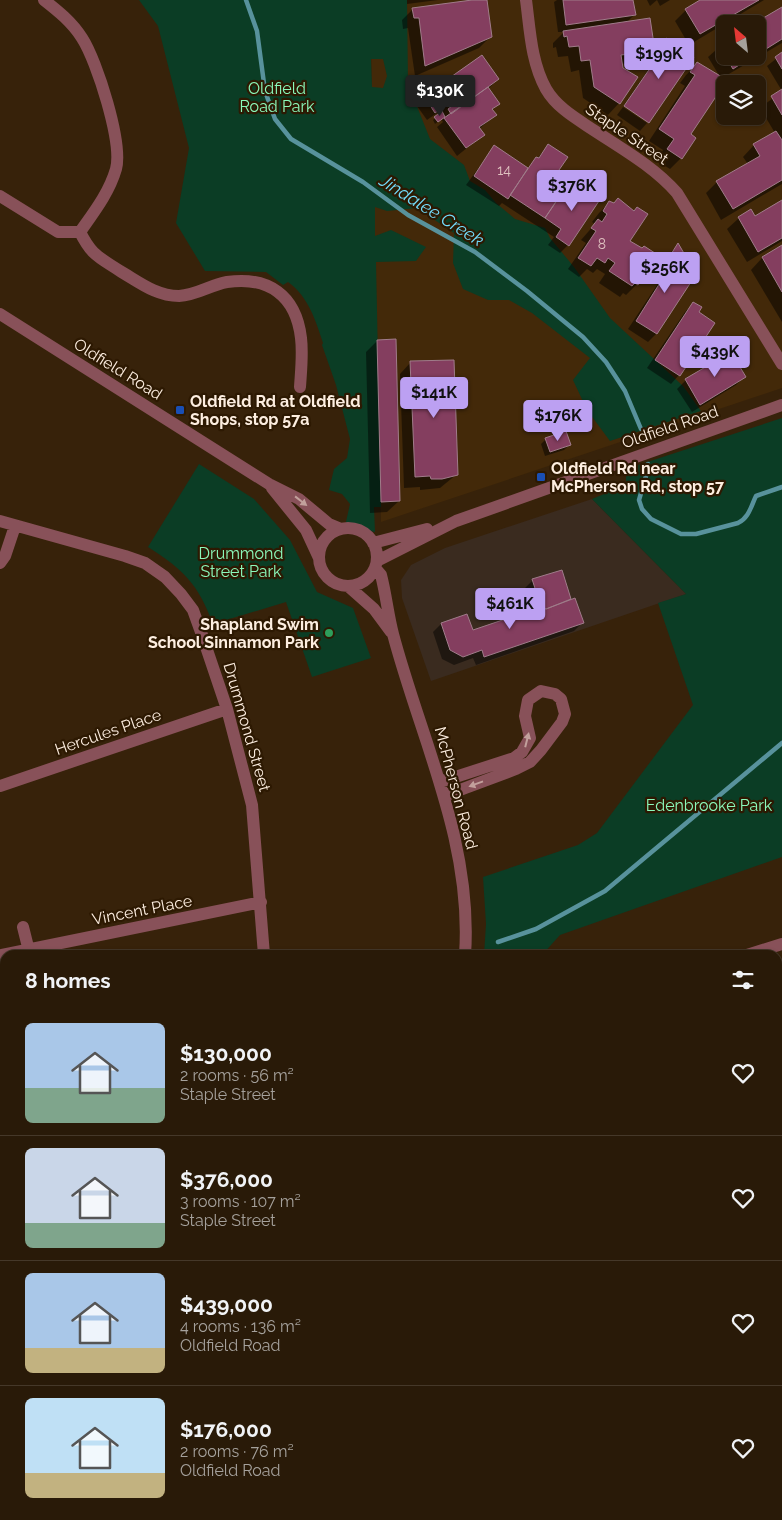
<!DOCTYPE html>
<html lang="en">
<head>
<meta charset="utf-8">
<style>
	body { margin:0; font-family:Raleway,sans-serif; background:#312312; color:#f1f3f6; height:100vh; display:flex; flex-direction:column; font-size:19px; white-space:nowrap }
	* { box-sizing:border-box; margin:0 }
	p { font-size:16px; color:#a5a19c }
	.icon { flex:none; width:28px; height:28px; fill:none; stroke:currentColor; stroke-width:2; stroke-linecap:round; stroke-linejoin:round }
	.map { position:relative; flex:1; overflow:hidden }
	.side { position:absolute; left:0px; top:950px; width:782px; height:570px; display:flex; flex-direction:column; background:#291a08; border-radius:15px 15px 0 0; box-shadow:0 1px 4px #0004,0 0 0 1px #453829 }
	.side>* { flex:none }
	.needle { width:32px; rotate:332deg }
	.tools { position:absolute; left:716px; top:15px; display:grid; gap:10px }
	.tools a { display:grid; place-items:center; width:50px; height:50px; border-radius:8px; background:#291a08; box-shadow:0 1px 4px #0004,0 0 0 1px #453829; font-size:25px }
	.price { position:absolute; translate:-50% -42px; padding:0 11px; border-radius:5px; background:#bca0f2; color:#111; font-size:16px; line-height:32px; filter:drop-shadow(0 1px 2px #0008) }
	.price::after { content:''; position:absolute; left:50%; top:30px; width:15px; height:11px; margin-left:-8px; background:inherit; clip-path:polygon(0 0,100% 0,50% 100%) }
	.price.current { background:#222; color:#fff }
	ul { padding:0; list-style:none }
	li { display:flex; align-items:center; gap:15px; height:125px; padding:0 25px }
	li+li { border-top:1px solid #453829 }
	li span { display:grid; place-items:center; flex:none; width:140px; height:100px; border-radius:8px; color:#555 }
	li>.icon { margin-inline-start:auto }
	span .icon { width:60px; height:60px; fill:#fffc; stroke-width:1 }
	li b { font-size:21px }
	h2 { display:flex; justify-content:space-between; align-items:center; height:60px; padding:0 25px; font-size:21px }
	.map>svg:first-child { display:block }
</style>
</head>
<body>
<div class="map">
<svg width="782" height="1520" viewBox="0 0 782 1520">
	<rect width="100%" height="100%" fill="#37220a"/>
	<path fill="#3a2b1f" d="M592 499 686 594 431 681 402 598 401 580 411 565 445 548Z"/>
	<path fill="#432909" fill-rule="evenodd" d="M370 0H782V388L381 522ZM725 24H758V56H725ZM725 84H758V116H725Z"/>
	<path fill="#0b3d25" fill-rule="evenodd" d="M139 0H407L408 84 430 139 464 165 470 181 485 190 496 203 515 219 545 228 550 238 574 267 610 318 683 386 701 411 610 441 587 410 573 380 590 358 532 313 509 300H488L463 289 453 263 454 233 417 208 387 211 375 207V236L391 230 426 247 416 261 376 262 381 507H374L375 532 345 526 350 504 342 494 329 490 334 469 347 458 350 439 336 385 322 345 323 343C316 321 308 296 288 282L283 285 266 272 205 271 176 223 189 148 158 26ZM371 59H383L387 76 383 88 372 87Z
		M782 418V857L560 935 542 955H484L486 924 483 877 578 845 597 833 693 705 658 603 686 594 592 499 626 485V474L635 466Z
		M199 464 254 499 290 540 317 592 353 608 371 658 312 677 286 602 213 624C198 584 184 570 148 547Z
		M153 1515H301V1520H153Z"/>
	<path fill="#0007" d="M407 0H438L407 4Z
		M486 0 491 36 479 48 415 76 408 28 403 29 402 20 413 9Z
		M557 0H632L634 15 626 23 653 50 642 61 621 64 620 102 608 115 583 98 579 70 571 72 568 56 558 57 556 47 553 48V43L564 32H558L554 2Z
		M647 0H657L650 6Z
		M657 0H670L660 6Z
		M702 0H764L689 45 675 21 686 10Z
		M782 8V43L722 78 689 135 681 158 670 169 657 161 663 150 649 141 685 86 680 83 686 75 697 64 720 77 708 57 725 42V56H758V24Z
		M666 40 649 121 624 105 648 70 644 68Z
		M782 54V184L721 220 706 193 717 182 748 164 743 157 754 145 775 133 760 108 782 91 767 66Z
		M482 57 498 79 488 89 498 104 492 110 495 115 479 129 483 135 457 156 437 127 443 122 441 119 435 124 433 120 442 113 441 110 427 120 417 106Z
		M623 107 647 123 640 131 617 115Z
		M548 146 557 170 598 201 568 245 560 253 548 245 554 237 502 203 499 206 466 185 494 147 528 169Z
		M610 202 628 241 656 255 637 284 626 295 623 293 620 297 599 283 605 274 597 269 593 273 587 269 579 277 568 269 586 243 581 240 595 224 592 222 599 213Z
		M782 202V241L747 262 727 229 739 218 751 211 755 218Z
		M678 245 677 267 656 334 648 342 628 329 661 279 655 276 670 253Z
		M782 247V322L751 270 762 258Z
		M693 303 697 312 714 323 679 375 671 384 647 368 685 312Z
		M377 341 399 501 387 512 370 513 366 352Z
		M730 354 744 377 736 385 692 412 677 389 686 380Z
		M411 362 457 474 440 488 420 490V487L404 488 400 374Z
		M546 439 570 444 564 450 545 456 541 444Z
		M561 571 570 601 582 623 574 631 476 665 473 658 454 665 442 659 433 632 441 624 472 632 532 611 524 589 533 580Z"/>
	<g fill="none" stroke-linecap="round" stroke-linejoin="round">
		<path stroke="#58929c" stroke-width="4.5" d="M246 0 257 31 265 91 275 119 291 139 363 182 408 215 475 252 527 291 583 337 606 362 625 391 641 429
			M648 464V469L639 500 642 509 651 519 681 534H696L738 523C749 518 751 506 756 496L782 487
			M498 942 536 929 605 891 782 743"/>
	</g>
	<path fill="#843e5f" stroke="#a07c8a" d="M472 0H487L492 37 425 66 419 18H414L412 8Z
		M563 0H633L636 15 566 25Z
		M700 0H759L700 34 685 9Z
		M782 7V39L758 54V24H753Z
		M650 18 655 51 621 55 623 68 638 77 620 104 594 87 590 60 581 61 579 46 569 47 567 36 564 37 563 31Z
		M666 38 694 57 649 123 624 106 655 61 652 59Z
		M725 41V56L718 45Z
		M782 52V69L775 57Z
		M482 55 499 79 451 114 448 109 452 106 449 103 435 113 424 96Z
		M725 56H753L733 69Z
		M697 62 727 80 691 134 696 138 682 159 667 149 674 139 659 129 695 75 690 72Z
		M488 87 500 104 492 109 497 115 479 127 485 135 466 148 444 118Z
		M782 89V115L771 96Z
		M442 111 445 117 438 122 434 117Z
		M776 131 782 140V180L733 209 716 181 760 156 753 144Z
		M548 144 568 157 559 170 571 179 545 218 510 195 536 157 539 158Z
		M494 145 528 168 508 199 474 176Z
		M571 180 599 201 569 246 556 237 561 229 545 218Z
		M618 198 634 211 637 207 648 214 630 241 642 248 644 246 658 255 638 285 635 283 632 286 609 271 615 263 608 258 605 263 597 258 591 266 578 258 596 231 591 228 598 219 602 222 607 214 603 211 609 201 614 203Z
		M782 200V238L758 252 738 217 751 209 755 216Z
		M678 243 685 255 678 267 680 275 691 282 657 334 636 321 668 270 663 267Z
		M782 245V292L762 257Z
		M693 302 702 307 699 312 715 323 680 376 655 360Z
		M396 339 400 501 381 502 377 340Z
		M731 352 746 377 700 405 685 379Z
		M454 360 458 475 442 479H431L430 476 415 477 410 361Z
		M566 431 571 445 550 452 545 438Z
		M562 570 571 599 546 609 541 607 532 579Z
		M575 598 584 623 484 657 482 650 463 657 450 650 441 623 467 614 473 630 541 607 546 609Z"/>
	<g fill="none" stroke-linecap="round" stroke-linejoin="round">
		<path stroke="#885159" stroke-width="12" d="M44 0C58 11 72 22 82 38 97 61 123 143 116 169 109 193 94 212 80 232
			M526 0C530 30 531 62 546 89 557 108 577 119 595 131 624 150 654 167 677 193L782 364
			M0 196 58 232H80C92 256 99 257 120 271 139 282 156 296 179 296 197 295 210 285 227 282 268 276 296 295 301 338 303 354 301 371 300 387
			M0 314 269 484 299 499 329 524 341 529
			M272 488 306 530 319 558
			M0 521 125 556 145 563 165 577 181 594 193 610 202 635 227 709 252 805 264 955
			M319 557a29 29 0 1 1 58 0a29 29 0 1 1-58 0Z
			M373 543 427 529
			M377 561 456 521 782 405
			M0 563 5 556 15 526
			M375 568 381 575C386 594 388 615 393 634 421 740 473 842 465 955
			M348 586 374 609 391 632
			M440 782 514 758 522 752 530 738 525 716 528 700 541 691 555 694 561 699 565 714 562 722 541 750 530 762 516 769 444 796
			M0 786 227 709
			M23 927 30 955
			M2 955 261 902
			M747 955 782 944
			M778 1194 782 1195
			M0 1262 5 1263
			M778 1437 782 1449
			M632 1515 634 1520
			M388 1520V1515
			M547 1520H552
			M576 1520 595 1515"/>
	</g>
	<defs><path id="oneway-solid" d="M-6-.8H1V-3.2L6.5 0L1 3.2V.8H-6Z" transform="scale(1.25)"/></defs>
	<g fill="#c2a09c">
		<use href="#oneway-solid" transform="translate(301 501) rotate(38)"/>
		<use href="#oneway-solid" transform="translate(527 740) rotate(-76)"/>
		<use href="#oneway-solid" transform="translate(476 784) rotate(160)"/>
	</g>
	<g fill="#1a4fb4" stroke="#2d1902" stroke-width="2">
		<rect x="175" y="405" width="10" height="10" rx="2.5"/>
		<rect x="536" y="472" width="10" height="10" rx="2.5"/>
	</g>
	<circle fill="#2e9e5b" stroke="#2d1902" stroke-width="2" cx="329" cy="633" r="5"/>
	<g text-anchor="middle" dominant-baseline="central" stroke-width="4.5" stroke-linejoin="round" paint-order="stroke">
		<g font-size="14" fill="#dfc2c0">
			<text x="504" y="170">14</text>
			<text x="602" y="244">8</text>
		</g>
		<g font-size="16" fill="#8bf9bb" stroke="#2d1902">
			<text x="277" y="88">Oldfield<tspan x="277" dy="18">Road Park</tspan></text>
			<text x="241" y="553">Drummond<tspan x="241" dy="18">Street Park</tspan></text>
			<text x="709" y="805">Edenbrooke Park</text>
		</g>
		<g font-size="16" fill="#fdeee0" stroke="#2d1902">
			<text transform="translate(627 134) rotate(34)">Staple Street</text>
			<text transform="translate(118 369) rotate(32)">Oldfield Road</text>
			<text transform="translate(670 427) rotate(-19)">Oldfield Road</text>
			<text transform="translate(247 727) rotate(74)">Drummond Street</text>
			<text transform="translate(108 732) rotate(-19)">Hercules Place</text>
			<text transform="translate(456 788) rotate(75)">McPherson Road</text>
			<text transform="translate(142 910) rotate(-11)">Vincent Place</text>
		</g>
		<g font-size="16" font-weight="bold" fill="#fdeee0" stroke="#2d1902" text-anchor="start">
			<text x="190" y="401">Oldfield Rd at Oldfield<tspan x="190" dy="18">Shops, stop 57a</tspan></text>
			<text x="551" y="468">Oldfield Rd near<tspan x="551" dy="18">McPherson Rd, stop 57</tspan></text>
			<text x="319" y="624" text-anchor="end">Shapland Swim<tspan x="319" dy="18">School Sinnamon Park</tspan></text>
		</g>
		<g font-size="18" font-style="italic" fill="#72ddfc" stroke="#2d1902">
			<text transform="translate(432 210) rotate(32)">Jindalee Creek</text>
		</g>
	</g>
</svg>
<div class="tools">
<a><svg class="needle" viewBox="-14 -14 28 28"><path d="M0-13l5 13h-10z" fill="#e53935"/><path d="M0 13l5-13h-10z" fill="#a5a19c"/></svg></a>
<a><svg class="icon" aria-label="layers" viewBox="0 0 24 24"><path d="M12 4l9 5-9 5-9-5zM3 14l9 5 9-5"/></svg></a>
</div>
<b class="price" style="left:659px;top:80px">$199K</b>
<b class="price current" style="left:440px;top:117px">$130K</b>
<b class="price" style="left:572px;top:212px">$376K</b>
<b class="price" style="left:665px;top:294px">$256K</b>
<b class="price" style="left:715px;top:378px">$439K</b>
<b class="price" style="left:434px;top:419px">$141K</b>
<b class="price" style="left:558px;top:442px">$176K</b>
<b class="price" style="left:510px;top:630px">$461K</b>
<section class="side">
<h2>8 homes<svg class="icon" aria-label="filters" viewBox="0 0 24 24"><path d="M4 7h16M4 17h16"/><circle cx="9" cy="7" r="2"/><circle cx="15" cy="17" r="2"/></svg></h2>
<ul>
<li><span style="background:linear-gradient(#a9c7e8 65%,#7fa58c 0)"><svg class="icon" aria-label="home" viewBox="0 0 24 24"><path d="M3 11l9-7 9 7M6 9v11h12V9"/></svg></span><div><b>$130,000</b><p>2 rooms · 56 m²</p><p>Staple Street</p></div><svg class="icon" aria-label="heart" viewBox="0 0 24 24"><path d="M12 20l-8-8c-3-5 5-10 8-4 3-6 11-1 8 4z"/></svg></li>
<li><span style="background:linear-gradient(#c9d6e8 75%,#7fa58c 0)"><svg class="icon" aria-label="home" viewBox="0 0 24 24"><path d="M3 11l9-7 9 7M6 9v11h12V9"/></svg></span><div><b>$376,000</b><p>3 rooms · 107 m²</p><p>Staple Street</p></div><svg class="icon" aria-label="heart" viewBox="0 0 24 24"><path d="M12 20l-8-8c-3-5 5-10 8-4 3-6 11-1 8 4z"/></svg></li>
<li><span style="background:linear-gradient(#a9c7e8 75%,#c2b280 0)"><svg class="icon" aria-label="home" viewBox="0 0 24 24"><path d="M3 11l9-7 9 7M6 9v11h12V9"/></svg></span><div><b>$439,000</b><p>4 rooms · 136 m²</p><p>Oldfield Road</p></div><svg class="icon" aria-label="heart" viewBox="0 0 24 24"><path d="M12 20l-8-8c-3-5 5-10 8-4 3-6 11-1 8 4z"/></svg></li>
<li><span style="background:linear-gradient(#bfe0f5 75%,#c2b280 0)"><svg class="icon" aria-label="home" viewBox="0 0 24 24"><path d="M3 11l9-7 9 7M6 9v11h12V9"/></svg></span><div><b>$176,000</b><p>2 rooms · 76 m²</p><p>Oldfield Road</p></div><svg class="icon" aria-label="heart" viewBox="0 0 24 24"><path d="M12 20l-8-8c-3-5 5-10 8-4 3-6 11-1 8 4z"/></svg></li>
</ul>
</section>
</div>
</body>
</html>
